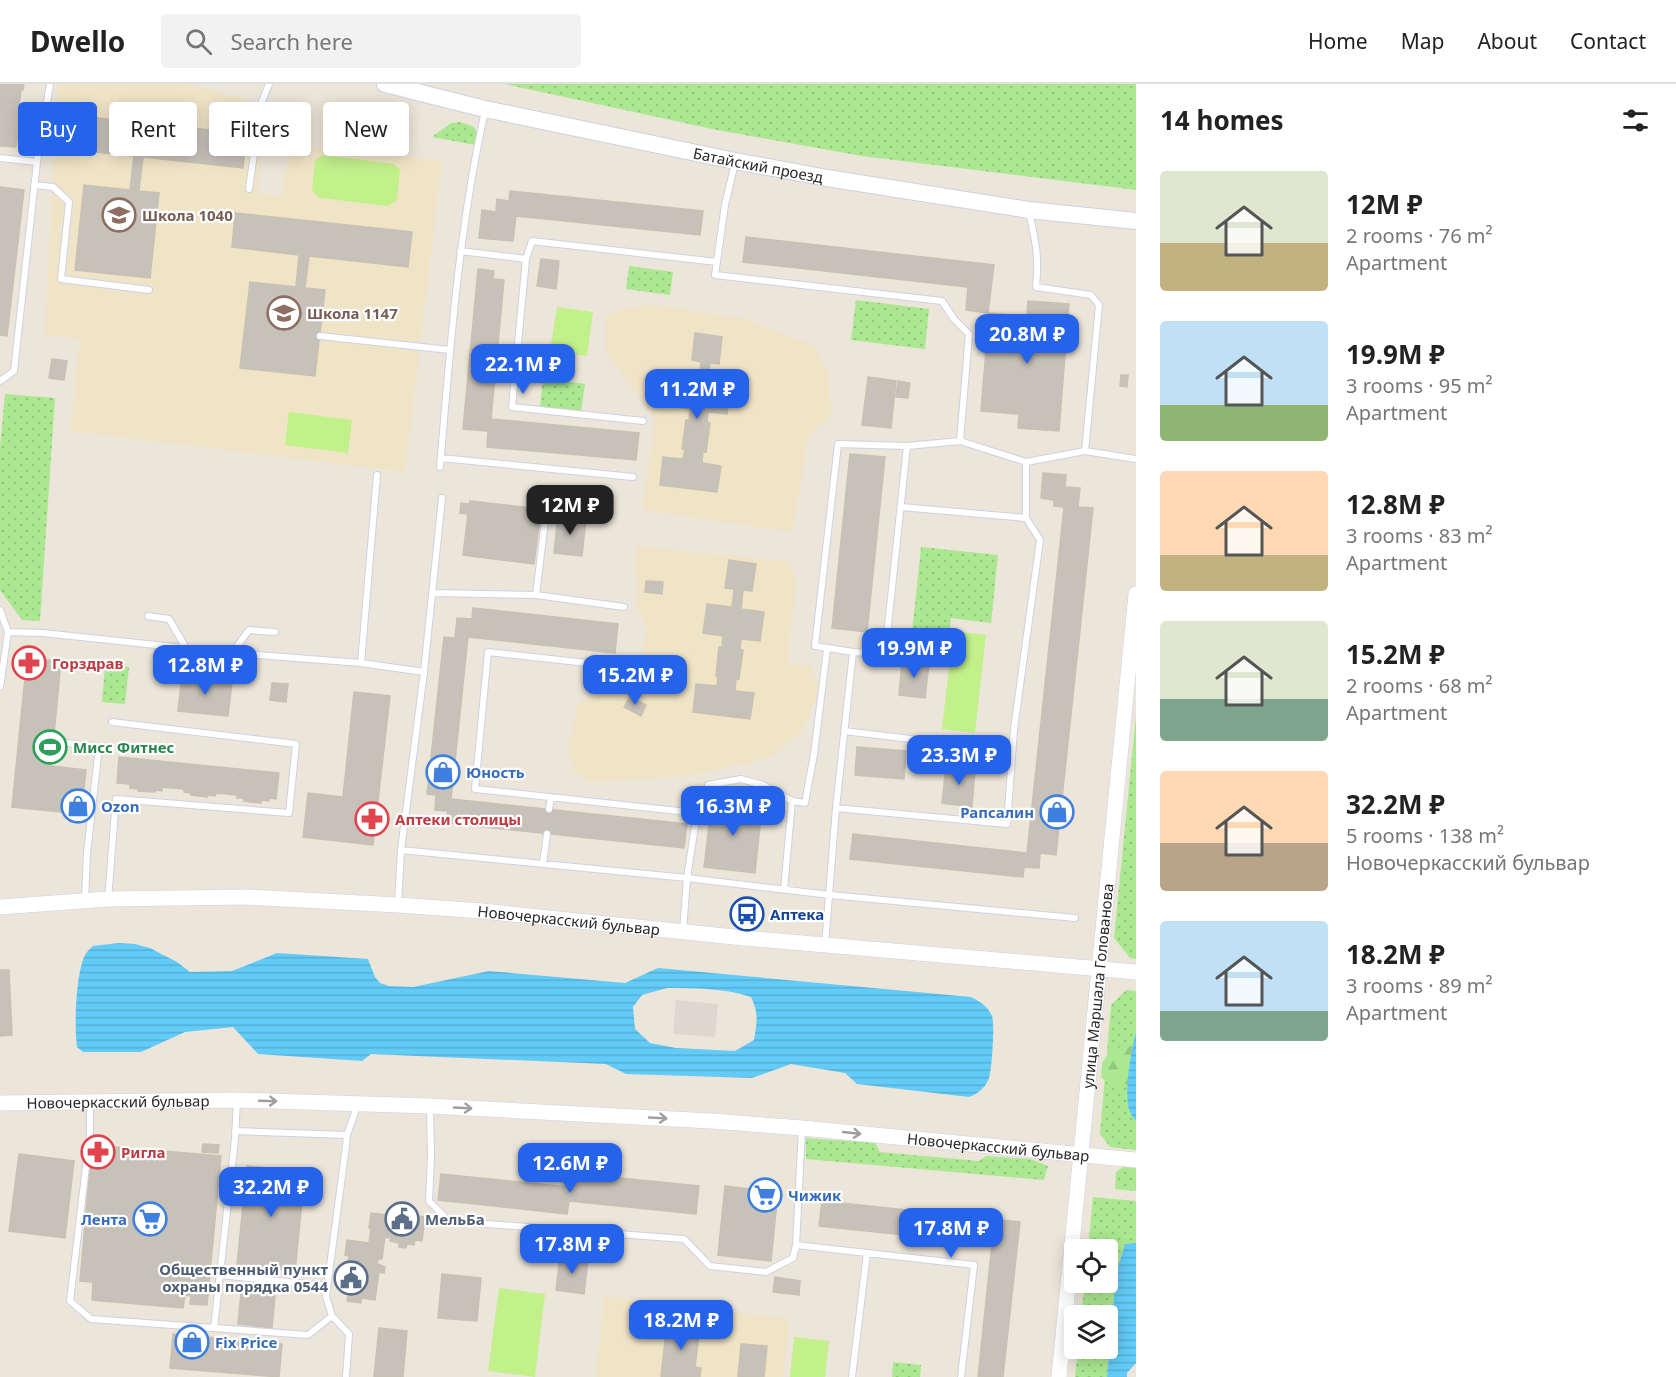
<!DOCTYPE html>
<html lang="en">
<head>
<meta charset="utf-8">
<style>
	body { margin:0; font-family:"Noto Sans",sans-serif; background:#f2f2f2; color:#222; height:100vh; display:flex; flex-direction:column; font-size:22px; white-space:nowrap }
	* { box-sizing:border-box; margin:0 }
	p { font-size:20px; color:#767676 }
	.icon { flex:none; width:33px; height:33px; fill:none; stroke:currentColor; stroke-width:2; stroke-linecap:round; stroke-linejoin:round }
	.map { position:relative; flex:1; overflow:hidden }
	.sheet { display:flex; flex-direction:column; background:#fff; width:540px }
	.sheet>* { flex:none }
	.banner { position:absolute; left:18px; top:18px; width:570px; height:54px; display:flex; gap:12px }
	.buttons { position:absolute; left:1064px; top:1155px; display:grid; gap:12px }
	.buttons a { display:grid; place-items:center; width:54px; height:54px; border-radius:6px; background:#fff; box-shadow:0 3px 15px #0003; font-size:30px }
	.price { position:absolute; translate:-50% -51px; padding:0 14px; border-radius:12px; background:#2563eb; color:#fff; font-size:20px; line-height:39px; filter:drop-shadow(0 2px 3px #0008) }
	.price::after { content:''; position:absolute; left:50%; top:36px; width:18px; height:14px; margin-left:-9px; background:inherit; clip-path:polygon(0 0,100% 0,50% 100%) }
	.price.current { background:#222; color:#fff }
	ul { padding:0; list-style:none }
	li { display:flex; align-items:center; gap:18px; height:150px; padding:0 24px }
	li span { display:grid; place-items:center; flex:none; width:168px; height:120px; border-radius:6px; color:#555 }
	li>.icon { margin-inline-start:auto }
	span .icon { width:72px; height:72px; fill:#fffc; stroke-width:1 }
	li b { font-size:26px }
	h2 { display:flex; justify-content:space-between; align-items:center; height:72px; padding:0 24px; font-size:26px }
	.tag { padding:0 21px; border-radius:6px; background:#fff; box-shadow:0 3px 15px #0003; font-size:21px; line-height:54px }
	.tag.current { background:#2563eb; color:#fff }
	header { display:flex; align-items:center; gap:36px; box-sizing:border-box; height:84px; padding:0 30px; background:#fff; border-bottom:2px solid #e0e0e0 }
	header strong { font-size:28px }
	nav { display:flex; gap:33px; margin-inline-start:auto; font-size:21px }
	.search { width:420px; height:54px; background:#f2f2f2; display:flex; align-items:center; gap:15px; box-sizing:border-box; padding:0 21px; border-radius:6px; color:#767676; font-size:22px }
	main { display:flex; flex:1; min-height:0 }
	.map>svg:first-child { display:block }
</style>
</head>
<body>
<header>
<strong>Dwello</strong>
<div class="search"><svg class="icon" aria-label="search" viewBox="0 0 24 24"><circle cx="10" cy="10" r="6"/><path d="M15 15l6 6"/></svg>Search here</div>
<nav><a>Home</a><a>Map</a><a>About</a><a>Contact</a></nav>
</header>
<main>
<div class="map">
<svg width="1136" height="1293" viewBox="0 0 1136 1293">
	<defs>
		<pattern id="green-dots" width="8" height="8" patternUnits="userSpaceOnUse" patternTransform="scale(1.5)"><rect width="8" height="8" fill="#abe891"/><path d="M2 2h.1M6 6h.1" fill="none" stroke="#93c77d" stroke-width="1.8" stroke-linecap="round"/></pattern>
		<pattern id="forest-firs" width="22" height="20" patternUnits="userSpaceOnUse" patternTransform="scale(1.5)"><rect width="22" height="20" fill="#abe891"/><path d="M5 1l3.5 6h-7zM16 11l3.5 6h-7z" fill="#93c77d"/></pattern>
		<pattern id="water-rules" width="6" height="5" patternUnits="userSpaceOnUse" patternTransform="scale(1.5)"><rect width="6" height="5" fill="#63cbf7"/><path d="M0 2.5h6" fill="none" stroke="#56aed4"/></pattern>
	</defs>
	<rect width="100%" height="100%" fill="#ece5d9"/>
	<path fill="#f0e4c7" d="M57 0H189L269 22 257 109 281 112 289 72 317 62 442 77 405 388 70 347 80 255 45 251Z
		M648 220 741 234 813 261 828 291 832 331 809 351 792 448 642 426 655 335 606 269V231Z
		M635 462 790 478 796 501 787 578 810 582 819 603 804 645 772 673 689 692 590 698 574 688 567 667 578 621 641 574 647 543 638 528Z
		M604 1212 790 1235 783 1293H596Z"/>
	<path fill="url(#green-dots)" d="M505 0H1136V106L862 72 717 46Z
		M460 38 474 43 477 49 475 61 432 53 451 39Z
		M629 182 673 188 670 211 626 205Z
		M856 216 929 225 925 265 851 256Z
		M543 294 585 300 581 328 540 323Z
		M5 310 55 314 40 537 22 536 0 506V364Z
		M921 463 998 471 991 539 951 534 948 562 911 558Z
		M105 581 129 583 125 620 102 618Z
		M1136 631V875L1130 874 1114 854Z
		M1126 906 1136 907V949L1129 984 1136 1037V1066L1110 1063 1100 1050 1111 921Z
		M806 1054 875 1059 880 1068 979 1077 986 1072 1030 1075 1048 1082 1044 1096 806 1075Z
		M1123 1083 1136 1084V1107L1115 1105 1116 1088Z
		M1093 1113 1136 1117V1159L1125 1160 1116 1190 1107 1293H1075L1078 1265 1107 1264V1232L1081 1231 1085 1199 1107 1198V1166L1088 1165Z
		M893 1278 921 1281 920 1293H892Z"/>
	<path fill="url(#forest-firs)" d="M1127 962 1136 966 1134 999 1111 1002 1101 993 1102 979 1112 965Z"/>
	<path fill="#c2f08b" d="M322 71 394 80 400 86 397 116 388 122 320 114 312 107 315 77Z
		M557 223 593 228 587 272 550 267Z
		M289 328 352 336 348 369 285 361Z
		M953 547 986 551 975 649 942 645Z
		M499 1204 545 1210 535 1293 488 1287Z
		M794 1253 829 1257 825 1293H790Z"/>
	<path fill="#dcd8d0" d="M676 916 718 920 715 953 673 950Z"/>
	<path fill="url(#water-rules)" fill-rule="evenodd" d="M119 859 135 860 150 864 177 878 190 888 232 887 277 869 368 875 375 893 380 899 389 902 413 903 489 887 625 899 658 884 971 913C979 917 988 922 992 932 995 939 992 985 989 994 986 1003 978 1010 969 1013L857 1000 845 989 791 980 752 994 626 990 606 980 371 970 362 977 258 970 233 943 185 948 141 968H83L77 963C74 941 76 893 84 873 86 868 90 865 93 862ZM667 904C695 904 724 904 751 913 759 930 757 938 754 956L735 967 676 964 650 959 635 945 633 923 642 911Z
		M1136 949V1037C1133 1034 1130 1029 1129 1025 1124 1008 1131 966 1136 949Z
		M1136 1159V1279L1127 1289V1293H1107L1116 1190 1125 1160Z"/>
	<path fill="#c7c2b9" stroke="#c8c1b3" stroke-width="1.5" d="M0 0H24L23 6H21L19 21H22L19 57H17L16 63 0 62Z
		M70 31 247 50 243 84 143 73 139 107 159 109 150 194 75 186 84 101 130 106 134 72 66 65Z
		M0 103 24 106 7 252 0 251Z
		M510 107 703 127 700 151 516 132 513 157 479 154 482 126 496 128 497 115 509 117Z
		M235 129 412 148 408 183 309 172 305 204 325 206 315 292 240 284 250 198 296 203 299 171 232 163Z
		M746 153 994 181 988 229 966 226 968 203 743 178Z
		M541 175 559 177 556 205 537 202Z
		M478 185 494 187 493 195 504 196 491 335 639 349 636 376 487 363 488 347 463 345Z
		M1028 217 1069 220 1059 347 1018 344 1019 330 981 327 989 229 1027 232Z
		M695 249 722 253 719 280 710 279 707 298 731 301 727 330 708 328 707 338 710 339 706 368 703 367 702 379 721 382 717 408 660 401 663 373 683 375 685 365H682L686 336H689L690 325 670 322 674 293 699 296 701 278 692 276Z
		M52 275 67 277 64 296 49 294Z
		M1121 291H1128L1127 303 1120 302Z
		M868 293 896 297 891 344 862 341Z
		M898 297 910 299 908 314 896 313Z
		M850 370 885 373 867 548 832 544Z
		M1043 389 1066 391 1065 403 1080 404 1078 423 1093 424 1056 771 1040 769 1039 784 1024 783 1023 793 850 775 853 750 1027 769 1064 423 1054 422V416L1041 414Z
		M470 417 541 425 534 480 463 471 468 430 460 429 461 419 469 420Z
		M558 431 586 434 582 472 554 469Z
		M729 476 756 480 752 507 743 506 741 525 764 528 760 557 741 555 740 565 743 566 739 595 736 594 735 607 754 609 750 635 693 628 696 600 717 602 718 592H716L719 563H722L723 552 703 549 707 520 732 523 734 505 725 504Z
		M646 497 663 498 662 510 645 508Z
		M473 524 618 540 615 569 468 553 451 715 687 740 684 764 447 739 448 727 435 726 436 711 427 710 444 553 455 554 457 534 472 535Z
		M27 574 61 577 51 682 86 686 81 730 12 723Z
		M902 577 929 579 925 614 899 611Z
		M182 592 232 598 228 632 178 627Z
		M272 599 288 600 286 618 270 616Z
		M354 608 390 612 373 761 303 753 308 709 343 713Z
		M630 613 646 621 641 632 624 623Z
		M857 663 906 667 904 695 855 691Z
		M119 673 279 689 276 715 269 714V717L261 716V719L244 717V714H237V711L216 709 215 712 207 711V713L191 711V709L184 708V705L162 703V707L155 706V708L138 707 139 705 130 704V700L117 699Z
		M946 682 975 685 972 723 942 719Z
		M712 717 762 723 755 789 704 783Z
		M0 886H9L12 951 0 952Z
		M203 1060 219 1061 218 1069 202 1068Z
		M92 1061 221 1072 207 1221 190 1220 191 1212 185 1211 183 1224 92 1216 93 1198 80 1197Z
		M19 1070 74 1077 65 1154 9 1147Z
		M247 1082 305 1088 295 1187 237 1181Z
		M570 1089 699 1102 696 1130 569 1117 567 1130 438 1116 441 1090 569 1103Z
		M725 1102 778 1108 771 1177 718 1171Z
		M822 1117 1020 1138 1003 1293H978L992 1160 819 1142Z
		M388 1128 425 1133 422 1157 415 1156 414 1161 407 1160 406 1164 399 1163V1159L390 1157 391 1154 385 1153 382 1175H378L377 1180 385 1183 384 1189 379 1188 375 1216 361 1214V1219L347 1217 349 1201 345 1200 349 1172 345 1171 347 1156 369 1159 371 1144H369L371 1129 388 1131Z
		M560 1172 588 1175 584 1210 556 1206Z
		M442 1190 481 1194 477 1237 438 1234Z
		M775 1193 800 1197 799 1211 773 1208Z
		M241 1209 275 1212 272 1244 238 1240Z
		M667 1238 700 1242 695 1283 701 1284 700 1293H661Z
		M379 1244 407 1247 403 1293H374Z
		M173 1250 282 1260 279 1293 170 1284Z
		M741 1260 767 1262 764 1293H738Z"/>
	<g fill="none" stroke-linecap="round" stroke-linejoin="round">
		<g stroke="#ced1e3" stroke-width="8">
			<path id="service" d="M0 74 37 78
				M735 79 725 121 715 191 942 217 954 235 969 250 960 357
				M34 101 53 103 69 118 61 195 149 206
				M249 105 261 20 269 0
				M1029 129C1036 158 1039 173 1036 203L1091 211 1099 221 1085 367
				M460 167 526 175 532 157 717 178
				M526 175 512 323 643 337
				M320 252 450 266
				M0 297 14 287 37 78 50 0
				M441 374 633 393
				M440 383C450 264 459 144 485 27
				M901 423 1026 434
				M432 509 536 511 624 523
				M536 511 545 437
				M0 526 8 548
				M148 532 169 535 186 564
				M853 568 815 562 838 360 907 362
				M232 569 249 546 275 548
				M361 579 377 391
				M614 582 488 568 475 705 697 729 687 794 683 847
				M0 603 8 548 43 549 232 569 361 579 424 588
				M844 647 927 657
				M67 659 99 663 87 769 85 815
				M708 701 741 695 763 701 792 717 805 719 814 670 827 565
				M836 724 853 568 885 570 907 362 960 357 1026 378 1085 367 1136 375
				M549 725 551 713
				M401 766 687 794 830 811 1075 834
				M543 780 547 750
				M784 806 792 717
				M108 815 116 715 289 729 296 660 112 638
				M398 820 401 766 424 588 442 414
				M825 861 836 724 1007 740 1014 645 1040 456 1026 434V378
				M237 1016 235 1055 214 1244 308 1251 332 1232
				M90 1018V1049L70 1217 91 1235 214 1244
				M430 1022 431 1073 429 1117 449 1137 684 1155 710 1182 766 1188 793 1174 796 1161
				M802 1045 796 1161 974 1181 961 1293
				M235 1047 347 1051
				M220 1191 327 1202
				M346 1293 349 1250 332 1232 326 1212 346 1062 347 1051 358 1020
				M852 1293 867 1169"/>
		</g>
		<g stroke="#ced1e3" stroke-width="16">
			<g id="tertiary">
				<path id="s1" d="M0 823 108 815 247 813 398 821 482 827 744 854 1136 888"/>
				<path id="s2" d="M0 1019 237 1016 430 1022 711 1037 802 1044 1136 1076"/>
				<path id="s3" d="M1059 1293 1136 510"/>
			</g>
		</g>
		<g stroke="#ced1e3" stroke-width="18">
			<g id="secondary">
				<path id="s4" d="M385 0 485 25 735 77 827 94 1029 126 1136 137"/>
			</g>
		</g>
		<use href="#service" stroke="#fff" stroke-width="6"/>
		<use href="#tertiary" stroke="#fff" stroke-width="15"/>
		<use href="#secondary" stroke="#fff" stroke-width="16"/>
	</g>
	<defs><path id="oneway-shaft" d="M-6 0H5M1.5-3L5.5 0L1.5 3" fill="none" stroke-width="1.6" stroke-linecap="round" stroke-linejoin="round" transform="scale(1.5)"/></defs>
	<g stroke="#9f9f9f">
		<use href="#oneway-shaft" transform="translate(268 1017) rotate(2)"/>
		<use href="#oneway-shaft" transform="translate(463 1024) rotate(3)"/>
		<use href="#oneway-shaft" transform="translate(658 1034) rotate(3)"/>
		<use href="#oneway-shaft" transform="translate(852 1049) rotate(6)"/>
	</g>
	<defs>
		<g id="school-ring" transform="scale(1.725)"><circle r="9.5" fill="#fff" stroke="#8d6e63" stroke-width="1.5"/><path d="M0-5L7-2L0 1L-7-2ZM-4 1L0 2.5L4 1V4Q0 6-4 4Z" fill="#8d6e63"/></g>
		<g id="pharmacy-ring" transform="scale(1.725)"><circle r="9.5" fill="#fff" stroke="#e0444e" stroke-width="1.5"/><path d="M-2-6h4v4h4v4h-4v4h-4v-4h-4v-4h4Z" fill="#e0444e"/></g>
		<g id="stadium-ring" transform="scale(1.725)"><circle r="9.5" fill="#fff" stroke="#2e9e5b" stroke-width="1.5"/><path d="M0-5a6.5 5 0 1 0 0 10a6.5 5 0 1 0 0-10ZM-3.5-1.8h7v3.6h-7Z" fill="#2e9e5b"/></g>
		<g id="shop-ring" transform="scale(1.725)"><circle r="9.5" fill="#fff" stroke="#3f7fe0" stroke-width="1.5"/><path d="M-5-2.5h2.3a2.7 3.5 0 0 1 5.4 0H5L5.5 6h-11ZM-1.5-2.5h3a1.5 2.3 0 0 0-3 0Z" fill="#3f7fe0"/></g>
		<g id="bus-ring" transform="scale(1.725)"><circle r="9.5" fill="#fff" stroke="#1a4fb4" stroke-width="1.5"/><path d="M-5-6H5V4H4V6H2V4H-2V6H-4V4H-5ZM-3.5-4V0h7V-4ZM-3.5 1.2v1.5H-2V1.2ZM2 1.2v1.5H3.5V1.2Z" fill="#1a4fb4"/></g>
		<g id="supermarket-ring" transform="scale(1.725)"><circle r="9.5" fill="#fff" stroke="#3f7fe0" stroke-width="1.5"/><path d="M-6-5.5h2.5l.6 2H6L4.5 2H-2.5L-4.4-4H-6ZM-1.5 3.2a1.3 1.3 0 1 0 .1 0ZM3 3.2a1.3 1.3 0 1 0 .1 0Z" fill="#3f7fe0"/></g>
		<g id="civic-ring" transform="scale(1.725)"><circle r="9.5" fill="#fff" stroke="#5c6f8a" stroke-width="1.5"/><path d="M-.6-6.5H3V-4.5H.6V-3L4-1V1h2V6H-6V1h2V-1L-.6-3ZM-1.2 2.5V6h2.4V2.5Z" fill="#5c6f8a"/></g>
	</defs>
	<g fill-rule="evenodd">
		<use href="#school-ring" x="119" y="131"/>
		<use href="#school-ring" x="284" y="229"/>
		<use href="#pharmacy-ring" x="29" y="579"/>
		<use href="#stadium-ring" x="50" y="663"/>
		<use href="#shop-ring" x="443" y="688"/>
		<use href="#shop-ring" x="78" y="722"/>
		<use href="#shop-ring" x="1057" y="728"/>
		<use href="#pharmacy-ring" x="372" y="735"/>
		<use href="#bus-ring" x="747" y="830"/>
		<use href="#pharmacy-ring" x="98" y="1068"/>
		<use href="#supermarket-ring" x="765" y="1111"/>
		<use href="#supermarket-ring" x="150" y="1135"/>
		<use href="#civic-ring" x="402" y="1135"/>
		<use href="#civic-ring" x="351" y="1194"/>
		<use href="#shop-ring" x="192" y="1258"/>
	</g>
	<g text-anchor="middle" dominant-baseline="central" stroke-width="4.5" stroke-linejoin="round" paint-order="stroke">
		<g font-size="15" fill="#292929" stroke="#fff">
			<text stroke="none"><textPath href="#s4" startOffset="382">Батайский проезд</textPath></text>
			<text stroke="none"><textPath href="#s1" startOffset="570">Новочеркасский бульвар</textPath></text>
			<text stroke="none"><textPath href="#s3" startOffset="393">улица Маршала Голованова</textPath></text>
			<text stroke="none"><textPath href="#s2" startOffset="118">Новочеркасский бульвар</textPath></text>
			<text stroke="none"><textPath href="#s2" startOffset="1000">Новочеркасский бульвар</textPath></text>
		</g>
		<g font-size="15" font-weight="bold" fill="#785e54" stroke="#fff" text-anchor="start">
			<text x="142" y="131">Школа 1040</text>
			<text x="307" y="229">Школа 1147</text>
		</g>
		<g font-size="15" font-weight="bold" fill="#be3a42" stroke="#fff" text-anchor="start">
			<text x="52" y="579">Горздрав</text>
			<text x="395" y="735">Аптеки столицы</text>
			<text x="121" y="1068">Ригла</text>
		</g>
		<g font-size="15" font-weight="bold" fill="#27864d" stroke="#fff" text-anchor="start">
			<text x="73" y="663">Мисс Фитнес</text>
		</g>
		<g font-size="15" font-weight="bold" fill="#366cbe" stroke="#fff" text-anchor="start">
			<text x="466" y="688">Юность</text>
			<text x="101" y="722">Ozon</text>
			<text x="1034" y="728" text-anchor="end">Рапсалин</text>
			<text x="788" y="1111">Чижик</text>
			<text x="127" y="1135" text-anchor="end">Лента</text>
			<text x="215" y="1258">Fix Price</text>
		</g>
		<g font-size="15" font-weight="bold" fill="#164399" stroke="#fff" text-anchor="start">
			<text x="770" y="830">Аптека</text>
		</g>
		<g font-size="15" font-weight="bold" fill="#4e5e75" stroke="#fff" text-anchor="start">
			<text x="425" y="1135">МельБа</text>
			<text x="328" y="1185" text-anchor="end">Общественный пункт<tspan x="328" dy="17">охраны порядка 0544</tspan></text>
		</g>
	</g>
</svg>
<div class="buttons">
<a><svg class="icon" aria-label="locate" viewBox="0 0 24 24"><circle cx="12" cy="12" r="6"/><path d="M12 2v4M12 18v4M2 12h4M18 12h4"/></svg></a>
<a><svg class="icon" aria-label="layers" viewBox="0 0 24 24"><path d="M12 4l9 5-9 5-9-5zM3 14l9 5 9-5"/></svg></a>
</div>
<b class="price" style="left:1027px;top:281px">20.8M ₽</b>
<b class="price" style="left:523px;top:311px">22.1M ₽</b>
<b class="price" style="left:697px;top:336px">11.2M ₽</b>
<b class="price current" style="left:570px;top:452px">12M ₽</b>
<b class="price" style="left:914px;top:595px">19.9M ₽</b>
<b class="price" style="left:205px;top:612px">12.8M ₽</b>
<b class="price" style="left:635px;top:622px">15.2M ₽</b>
<b class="price" style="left:959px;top:702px">23.3M ₽</b>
<b class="price" style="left:733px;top:753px">16.3M ₽</b>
<b class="price" style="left:570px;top:1110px">12.6M ₽</b>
<b class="price" style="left:271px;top:1134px">32.2M ₽</b>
<b class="price" style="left:951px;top:1175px">17.8M ₽</b>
<b class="price" style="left:572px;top:1191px">17.8M ₽</b>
<b class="price" style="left:681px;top:1267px">18.2M ₽</b>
<div class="banner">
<a class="tag current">Buy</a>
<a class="tag">Rent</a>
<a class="tag">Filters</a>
<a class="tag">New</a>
</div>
</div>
<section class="sheet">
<h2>14 homes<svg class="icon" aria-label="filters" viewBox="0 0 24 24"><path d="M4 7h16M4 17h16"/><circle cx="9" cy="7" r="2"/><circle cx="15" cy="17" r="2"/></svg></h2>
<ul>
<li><span style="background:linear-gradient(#dfe7d0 60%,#c2b280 0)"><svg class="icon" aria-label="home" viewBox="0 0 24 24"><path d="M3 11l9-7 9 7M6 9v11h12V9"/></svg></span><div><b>12M ₽</b><p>2 rooms · 76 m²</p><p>Apartment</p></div></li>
<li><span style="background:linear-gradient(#bfe0f5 70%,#8fb573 0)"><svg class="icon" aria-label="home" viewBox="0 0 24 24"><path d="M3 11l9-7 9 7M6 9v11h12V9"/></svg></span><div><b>19.9M ₽</b><p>3 rooms · 95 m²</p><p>Apartment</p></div></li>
<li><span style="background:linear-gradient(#ffd9b3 70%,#c2b280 0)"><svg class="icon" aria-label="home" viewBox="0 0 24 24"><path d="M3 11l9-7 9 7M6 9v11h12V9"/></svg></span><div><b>12.8M ₽</b><p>3 rooms · 83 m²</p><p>Apartment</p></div></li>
<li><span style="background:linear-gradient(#dfe7d0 65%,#7fa58c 0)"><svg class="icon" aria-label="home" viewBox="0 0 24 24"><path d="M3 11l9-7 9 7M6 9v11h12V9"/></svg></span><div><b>15.2M ₽</b><p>2 rooms · 68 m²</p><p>Apartment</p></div></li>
<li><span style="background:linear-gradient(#ffd9b3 60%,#b9a48a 0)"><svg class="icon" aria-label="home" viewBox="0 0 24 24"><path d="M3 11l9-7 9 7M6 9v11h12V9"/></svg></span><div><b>32.2M ₽</b><p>5 rooms · 138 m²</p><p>Новочеркасский бульвар</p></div></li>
<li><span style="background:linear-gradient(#bfe0f5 75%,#7fa58c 0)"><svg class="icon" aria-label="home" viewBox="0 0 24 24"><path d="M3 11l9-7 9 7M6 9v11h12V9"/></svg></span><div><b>18.2M ₽</b><p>3 rooms · 89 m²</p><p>Apartment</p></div></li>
</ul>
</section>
</main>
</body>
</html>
